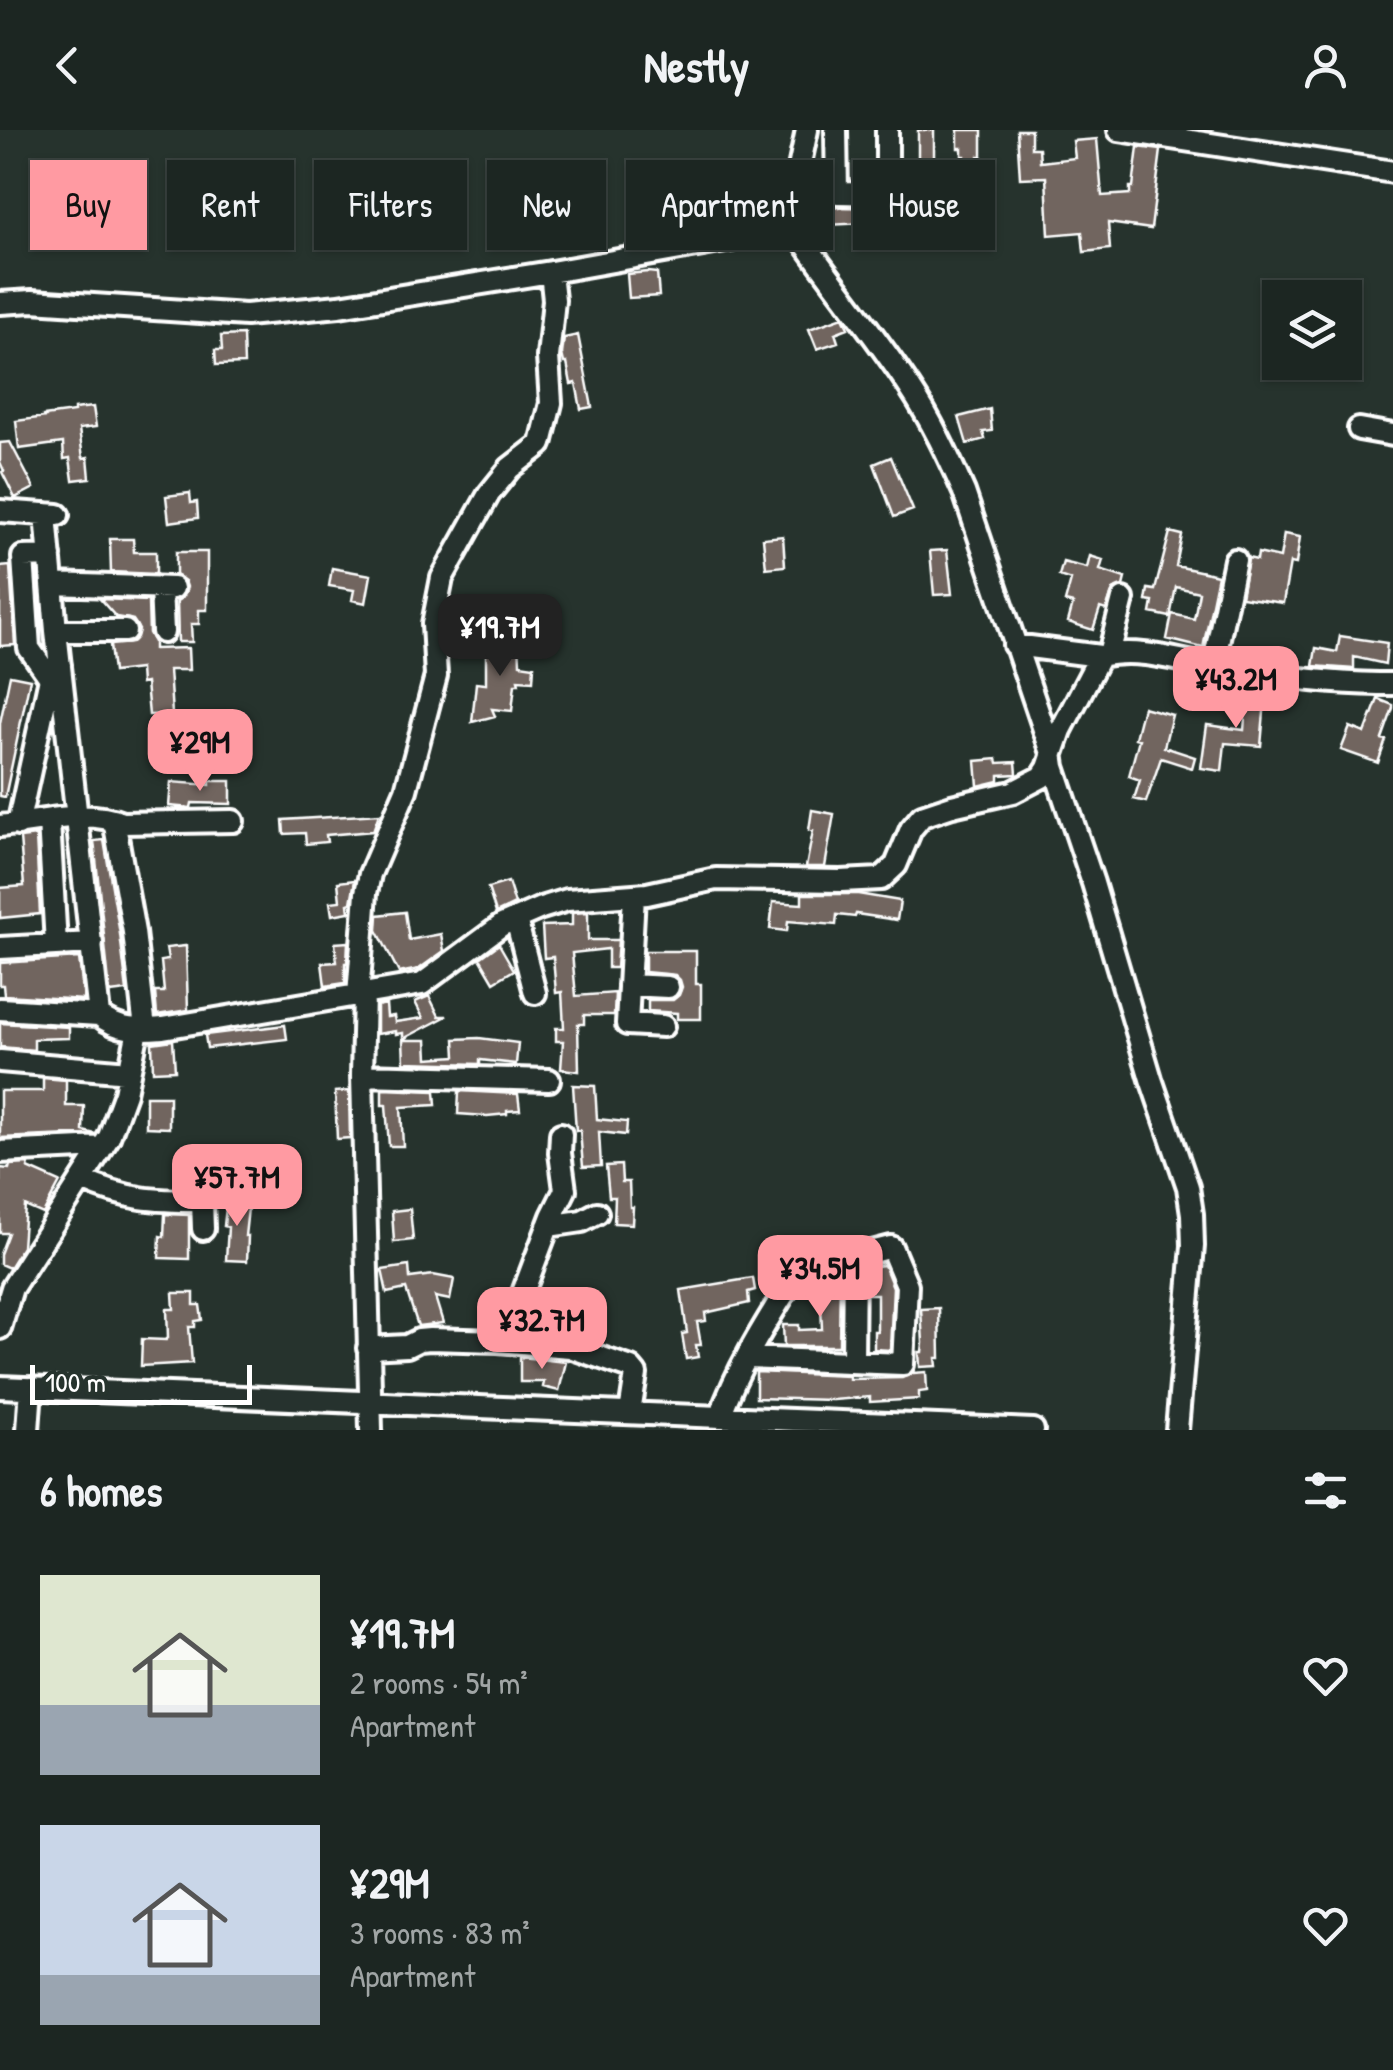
<!DOCTYPE html>
<html lang="en">
<head>
<meta charset="utf-8">
<style>
	body { margin:0; font-family:"Patrick Hand",sans-serif; background:#252e2a; color:#f1f3f6; height:100vh; display:flex; flex-direction:column; font-size:38px; white-space:nowrap }
	* { box-sizing:border-box; margin:0 }
	p { font-size:32px; color:#a0a5a5 }
	.icon { flex:none; width:55px; height:55px; fill:none; stroke:currentColor; stroke-width:2; stroke-linecap:round; stroke-linejoin:round }
	.map { position:relative; height:1300px; overflow:hidden }
	.details { display:flex; flex-direction:column; background:#1c2622; flex:1 }
	.details>* { flex:none }
	.hud { position:absolute; left:30px; top:30px; width:1335px; height:90px; display:flex; gap:20px }
	.fabs { position:absolute; left:1262px; top:150px; display:grid; gap:20px }
	.fabs a { display:grid; place-items:center; width:100px; height:100px; border-radius:0px; background:#1c2622; box-shadow:0 2px 8px #0004,0 0 0 2px #3a4340; font-size:50px }
	.scale { position:absolute; left:30px; bottom:25px; width:222px; box-sizing:border-box; padding-left:10px; border:5px solid #fff; border-top:0; font-size:28px; line-height:35px; white-space:nowrap; color:#fff; -webkit-text-stroke:8px #26332d; paint-order:stroke }
	.price { position:absolute; translate:-50% -85px; padding:0 22px; border-radius:20px; background:#ff9aa2; color:#111; font-size:32px; line-height:65px; filter:drop-shadow(0 2px 5px #0008) }
	.price::after { content:''; position:absolute; left:50%; top:60px; width:30px; height:22px; margin-left:-15px; background:inherit; clip-path:polygon(0 0,100% 0,50% 100%) }
	.price.active { background:#222; color:#fff }
	ul { padding:0; list-style:none }
	li { display:flex; align-items:center; gap:30px; height:250px; padding:0 40px }
	li span { display:grid; place-items:center; flex:none; width:280px; height:200px; border-radius:0px; color:#555 }
	li>.icon { margin-inline-start:auto }
	span .icon { width:120px; height:120px; fill:#fffc; stroke-width:1 }
	li b { font-size:42px }
	h2 { display:flex; justify-content:space-between; align-items:center; height:120px; padding:0 40px; font-size:42px }
	.pill { padding:0 35px; border-radius:0px; background:#1c2622; box-shadow:0 2px 8px #0004,0 0 0 2px #3a4340; font-size:35px; line-height:90px }
	.pill.active { background:#ff9aa2; color:#111 }
	header { display:flex; justify-content:space-between; align-items:center; height:130px; padding:0 40px; background:#1c2622; font-size:45px; font-weight:700 }
	.map>svg:first-child { display:block }
</style>
</head>
<body>
<header><svg class="icon" aria-label="back" viewBox="0 0 24 24"><path d="M15 5l-7 7 7 7"/></svg>Nestly<svg class="icon" aria-label="person" viewBox="0 0 24 24"><circle cx="12" cy="8" r="4"/><path d="M4 21q1-7 8-7t8 7"/></svg></header>
<div class="map">
<svg width="1393" height="1300" viewBox="0 0 1393 1300">
	<rect width="100%" height="100%" fill="#26332d"/>
	<filter id="ink" filterUnits="userSpaceOnUse"><feTurbulence type="fractalNoise" baseFrequency=".01" numOctaves="2"/><feDisplacementMap in="SourceGraphic" scale="20" xChannelSelector="R" yChannelSelector="G"/><feConvolveMatrix kernelMatrix="1 2 1 2 8 2 1 2 1" color-interpolation-filters="sRGB"/></filter>
	<g filter="url(#ink)">
		<path fill="#71655e" stroke="#fff" stroke-width="2.5" d="M918 0H934V101H884V98L866 99V93L827 95 826 71 837 77 881 78V87L918 86Z
			M958 0H982V26H979V37H965V26H962V18H958Z
			M1017 0H1031V18H1039L1040 32 1075 28 1073 11 1097 9 1102 66 1130 64V57H1133L1138 17 1161 20 1151 99 1108 93 1110 119 1084 122 1082 102 1049 105 1046 47 1020 48Z
			M648 142 657 143 659 166 629 168 627 144Z
			M843 187 848 198 835 203 838 212 817 219 809 199Z
			M243 205 244 234 216 235 215 220H222L221 206Z
			M578 205 592 277 581 279 576 253 571 254 567 233H564L562 224 564 208Z
			M93 277 96 297 79 299 83 328 88 327 90 348 73 350 70 328 64 329 63 313 19 319 16 291 45 287 44 286 74 282V279Z
			M990 279 992 301 983 302 985 309 967 314 959 287Z
			M10 312 34 358 15 368 2 342 4 341 0 332V313Z
			M891 327 913 380 894 387 874 334Z
			M190 363 191 373 197 372 198 388 169 392 166 366Z
			M1170 402 1182 405 1176 436 1218 445 1203 518 1167 509 1172 484 1194 489 1199 462 1176 457 1170 487 1151 483 1153 472 1146 471 1148 459 1155 460Z
			M1284 404 1300 407 1296 434 1290 433 1283 473 1241 467 1248 428 1257 430 1258 423 1280 428Z
			M783 406 785 436 766 438 763 408Z
			M110 409H133L134 422H156V444L111 442Z
			M947 420 952 464 934 465 930 421Z
			M176 422H207V480H199V494H191L192 512H178L177 471 184 466 187 457 185 451 176 445Z
			M1090 426 1103 430 1100 440 1125 448 1123 456 1113 460 1106 480 1100 478 1093 500 1068 492 1073 474 1065 472 1071 450 1059 446 1063 432 1087 438Z
			M10 436 15 515 0 516V437Z
			M332 438 371 445 366 473 352 470 354 460 329 456Z
			M100 469 148 471 149 503 154 512V519L188 518 189 540H169L172 584 149 585 146 553 141 554 140 539 113 542 110 515 131 513 137 507 139 500 133 490 116 487Z
			M1340 506 1387 513 1385 534 1354 527V539L1313 536 1316 518 1337 522Z
			M519 511 520 534 534 536 533 551 518 550 519 554H515L512 581 492 579 495 586 472 592 476 553 486 554V512Z
			M10 545 30 549 5 667 0 666V593Z
			M1240 555 1266 559 1261 616 1225 613 1222 641 1201 638 1207 595 1244 600 1247 563 1240 562Z
			M1378 569 1393 575V578L1382 609 1386 610 1378 633 1341 620 1350 597 1365 603Z
			M1143 577 1172 585 1164 617 1195 627 1192 638 1161 628 1146 672 1134 669 1140 650 1129 646 1139 609 1135 608Z
			M997 629 998 633 1016 632 1017 644 999 645V651L978 656 976 631Z
			M210 651H231V674L192 673 191 678 169 676 171 652 210 655Z
			M812 680 834 684 825 737H806L813 701 809 700Z
			M379 684 373 701 326 705 327 712 306 714 305 703 284 704 283 690Z
			M36 706 40 784 0 788V758L24 756 20 708Z
			M104 710 120 804 127 861 110 863 94 711Z
			M355 750 351 773 348 774 349 782 332 785 330 772 340 771 338 752Z
			M508 752 515 774 496 783 488 758Z
			M802 764H858L900 771 897 790 856 784 855 787 837 785 836 795 788 791 787 801 770 799 773 772 802 774Z
			M405 782 409 810 441 804 444 821 419 839 399 843 377 800 378 785Z
			M588 782V810H618L616 838H608V819L572 823 576 866 615 863 614 885H584V894H578L579 941 561 939 563 911H556V898H564L562 862 556 863 553 827 544 828 542 796 572 795V783Z
			M348 812 347 833H345V853L325 856 322 833 337 832 335 813Z
			M499 814 514 840 494 852 480 828Z
			M186 816 188 880 157 885 155 862H164L161 831 168 830 166 818Z
			M645 821H696V854H701V889H677V883L648 881V870H673L679 865 682 857 680 850 675 845 645 842Z
			M79 828 84 870 4 865 3 855H0V833Z
			M429 866 439 886H447L403 909V903L396 904V901L377 904V876L386 874 387 887 394 886 395 892 423 888 415 872Z
			M0 893 69 897V908L34 909V920L0 917Z
			M285 895 287 909 207 918 205 905Z
			M479 908 518 913 516 934 480 930V934L404 932 403 910H427L428 928 456 926 455 909Z
			M173 910 175 940 153 941 152 913Z
			M43 948 66 950V976H84L83 1001 95 1004 0 1008V961H43Z
			M573 955 595 956 597 989 627 992 626 1005 599 1002 601 1036 583 1037 580 1000 576 1001Z
			M382 959 435 961 436 975 401 977 403 1016H389L386 975H382Z
			M349 961 350 1008 337 1009 335 962Z
			M459 961 518 964 520 980 507 981V984L487 986 458 984Z
			M146 966H169V998L146 997Z
			M29 1034 28 1038 60 1052 43 1084 25 1076 22 1117 9 1138 0 1134V1124L8 1103H0V1038L9 1039 10 1035Z
			M621 1035 622 1052H629L630 1077H633L632 1094 614 1093 615 1067H609L606 1036Z
			M227 1067 249 1069 245 1106H248L247 1131 226 1130 228 1097 224 1096Z
			M410 1079 413 1110 394 1112 392 1081Z
			M165 1084 189 1085V1129L159 1128 160 1106 164 1107Z
			M884 1135 893 1157 890 1220 874 1219V1201H877V1164H867L868 1137Z
			M409 1136 410 1148 433 1145 454 1149 450 1170 435 1167 443 1193 418 1196 406 1159 387 1163 382 1140Z
			M840 1145 839 1216H784L783 1195H799V1200L822 1199 820 1150Z
			M753 1148 755 1160 748 1162 749 1173 705 1183 706 1191 697 1192 701 1215H696L698 1227 686 1229 682 1204 687 1203 681 1160Z
			M173 1163H194V1175H200L202 1190 195 1191V1197H189L192 1233 141 1236 142 1209 166 1210 168 1208 167 1179H174Z
			M579 1176 601 1182 594 1210 572 1203Z
			M939 1178 940 1228H936L937 1236 920 1237 919 1222H922L923 1213 921 1179Z
			M520 1227 566 1232 559 1261 543 1257 544 1252H520Z
			M756 1242 849 1246V1249L902 1248 913 1243 926 1242 927 1261 919 1262V1269L870 1272V1267L833 1270 756 1268Z"/>
		<g fill="none" stroke-linecap="round" stroke-linejoin="round">
			<g stroke="#fff" stroke-width="28">
				<path id="minor" d="M836 0 837 63 887 64V0
					M1119 0 1393 42
					M783 82C823 142 871 198 910 258 932 291 948 326 964 362L1052 623 1054 637 1093 753 1151 949 1188 1057 1192 1084 1193 1116 1177 1300
					M0 173 32 171 246 185 339 176 551 142 731 110 769 94 783 82 794 62 807 0
					M1359 299 1393 305
					M0 381 58 385
					M46 384 56 501 99 885
					M50 426 23 427 29 518 50 548
					M52 454 173 458
					M161 458 163 502
					M56 501H125
					M1014 515 1100 526
					M1109 524 1123 469
					M1213 537 1235 430
					M114 690 134 802 145 899
					M49 691 56 815
					M18 695 50 548 60 535
					M0 696C38 693 85 678 122 693L233 691
					M634 765 627 894 663 896
					M516 789 535 863
					M0 818 92 813
					M629 855 668 857
					M364 864 362 945 371 1300
					M358 866 366 763 370 744 406 660 436 546 433 494 442 448 489 364 510 338 541 314 551 273 548 227 554 170 551 142
					M0 879 99 885C118 901 139 900 163 898L422 854 502 795 541 778 567 770 647 764 716 749 841 751 881 749 896 735 911 699 922 686 952 676 1013 662 1042 647 1048 638 1061 600 1100 526C1142 516 1188 534 1230 540 1284 548 1339 554 1393 554
					M0 931 129 942
					M362 945 549 950
					M0 1022 103 1017
					M82 1050C126 1070 154 1071 202 1071
					M548 1096 582 1091 597 1083
					M203 1099 202 1071 205 1052
					M0 1198 12 1158 109 1007 125 963 138 900
					M498 1211 513 1189 552 1086 565 1060 560 1023 561 1004
					M368 1218 407 1216 419 1210 430 1209 498 1211 570 1217 631 1238 636 1244 630 1283
					M853 1232 854 1126
					M0 1257 1033 1300
					M720 1287C738 1235 769 1188 798 1141L891 1117 907 1155 903 1234 747 1228
					M28 1300 31 1258"/>
			</g>
			<use href="#minor" stroke="#26332d" stroke-width="20"/>
		</g>
	</g>
</svg>
<div class="fabs">
<a><svg class="icon" aria-label="layers" viewBox="0 0 24 24"><path d="M12 4l9 5-9 5-9-5zM3 14l9 5 9-5"/></svg></a>
</div>
<div class="scale">100 m</div>
<b class="price active" style="left:500px;top:549px">¥19.7M</b>
<b class="price" style="left:1236px;top:601px">¥43.2M</b>
<b class="price" style="left:200px;top:664px">¥29M</b>
<b class="price" style="left:237px;top:1099px">¥57.7M</b>
<b class="price" style="left:820px;top:1190px">¥34.5M</b>
<b class="price" style="left:542px;top:1242px">¥32.7M</b>
<div class="hud">
<a class="pill active">Buy</a>
<a class="pill">Rent</a>
<a class="pill">Filters</a>
<a class="pill">New</a>
<a class="pill">Apartment</a>
<a class="pill">House</a>
</div>
</div>
<section class="details">
<h2>6 homes<svg class="icon" aria-label="filters" viewBox="0 0 24 24"><path d="M4 7h16M4 17h16"/><circle cx="9" cy="7" r="2"/><circle cx="15" cy="17" r="2"/></svg></h2>
<ul>
<li><span style="background:linear-gradient(#dfe7d0 65%,#9aa5b1 0)"><svg class="icon" aria-label="home" viewBox="0 0 24 24"><path d="M3 11l9-7 9 7M6 9v11h12V9"/></svg></span><div><b>¥19.7M</b><p>2 rooms · 54 m²</p><p>Apartment</p></div><svg class="icon" aria-label="heart" viewBox="0 0 24 24"><path d="M12 20l-8-8c-3-5 5-10 8-4 3-6 11-1 8 4z"/></svg></li>
<li><span style="background:linear-gradient(#c9d6e8 75%,#9aa5b1 0)"><svg class="icon" aria-label="home" viewBox="0 0 24 24"><path d="M3 11l9-7 9 7M6 9v11h12V9"/></svg></span><div><b>¥29M</b><p>3 rooms · 83 m²</p><p>Apartment</p></div><svg class="icon" aria-label="heart" viewBox="0 0 24 24"><path d="M12 20l-8-8c-3-5 5-10 8-4 3-6 11-1 8 4z"/></svg></li>
</ul>
</section>
</body>
</html>
